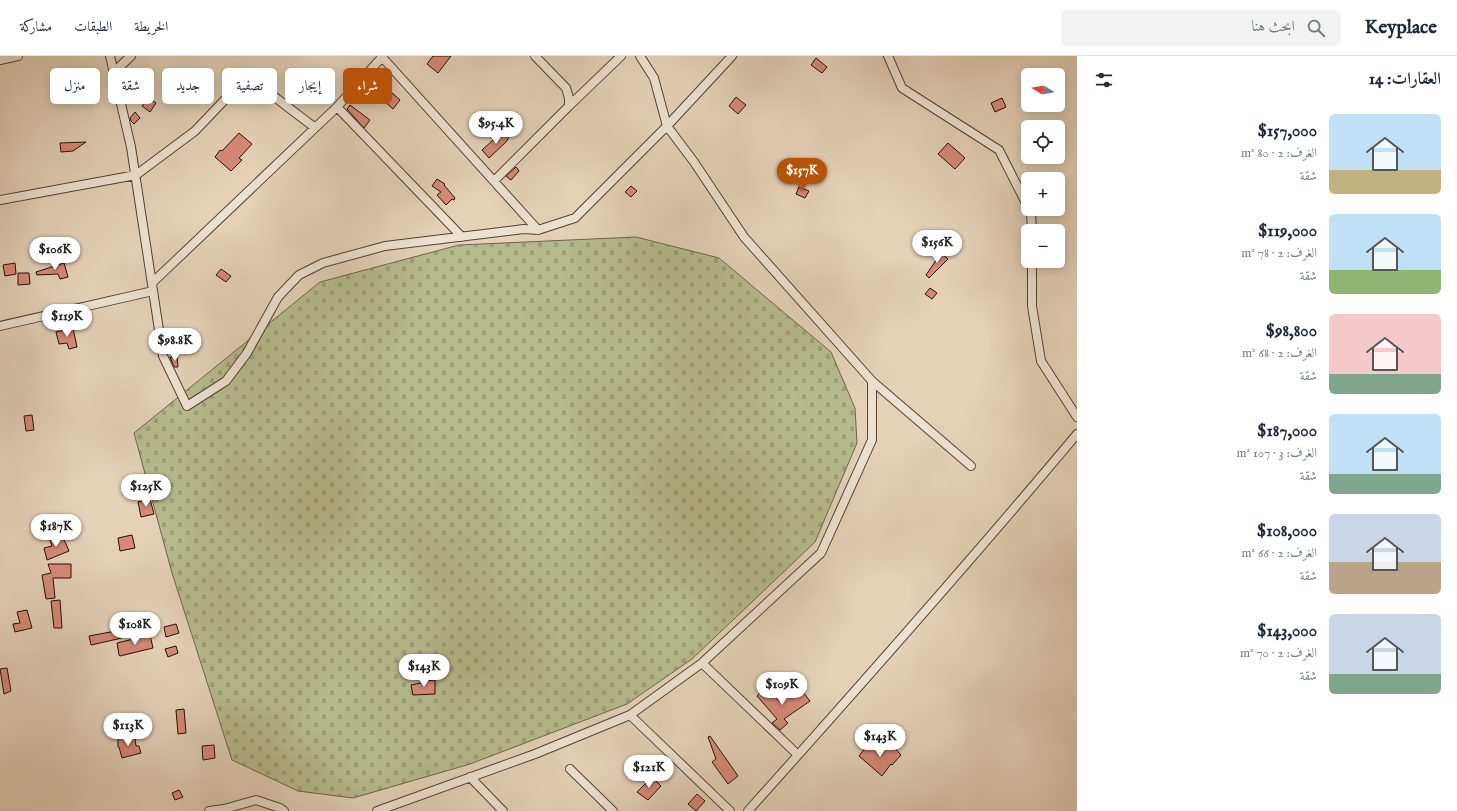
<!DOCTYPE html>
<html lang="ar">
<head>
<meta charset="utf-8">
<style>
	body { margin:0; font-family:"IM FELL English",Amiri,serif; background:#f2f2f3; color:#1f2937; direction:rtl; height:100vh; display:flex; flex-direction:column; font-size:15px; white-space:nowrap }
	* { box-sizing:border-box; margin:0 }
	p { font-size:13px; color:#747a83 }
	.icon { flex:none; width:22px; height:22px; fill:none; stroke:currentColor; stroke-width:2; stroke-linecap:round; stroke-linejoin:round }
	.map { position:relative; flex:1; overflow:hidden; direction:ltr }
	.side { display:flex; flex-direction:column; background:#fff; width:380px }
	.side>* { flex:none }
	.banner { position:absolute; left:12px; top:12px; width:380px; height:36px; direction:rtl; display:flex; gap:8px }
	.needle { width:26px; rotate:281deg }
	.controls { position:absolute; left:1021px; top:12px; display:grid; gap:8px }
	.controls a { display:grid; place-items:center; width:44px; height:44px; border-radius:6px; background:#fff; box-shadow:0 2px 10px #0003; font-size:20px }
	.price { position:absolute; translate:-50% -34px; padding:0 9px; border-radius:14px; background:#fff; color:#222; font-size:13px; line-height:26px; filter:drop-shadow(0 1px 2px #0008) }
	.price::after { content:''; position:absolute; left:50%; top:24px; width:12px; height:9px; margin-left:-6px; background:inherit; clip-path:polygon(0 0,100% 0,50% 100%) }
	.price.current { background:#b45309; color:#fff }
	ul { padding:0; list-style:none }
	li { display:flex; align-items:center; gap:12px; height:100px; padding:0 16px }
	li span { display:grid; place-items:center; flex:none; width:112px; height:80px; border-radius:6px; color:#555 }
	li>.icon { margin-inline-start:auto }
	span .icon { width:48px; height:48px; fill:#fffc; stroke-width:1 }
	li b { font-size:17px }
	h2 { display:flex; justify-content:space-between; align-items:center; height:48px; padding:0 16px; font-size:17px }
	.chip { padding:0 14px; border-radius:6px; background:#fff; box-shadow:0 2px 10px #0003; font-size:14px; line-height:36px }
	.chip.current { background:#b45309; color:#fff }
	header { display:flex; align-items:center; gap:24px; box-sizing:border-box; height:56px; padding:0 20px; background:#fff; border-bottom:1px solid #e0e1e3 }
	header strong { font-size:19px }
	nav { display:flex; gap:22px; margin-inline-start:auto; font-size:14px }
	.search { width:280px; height:36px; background:#f2f2f3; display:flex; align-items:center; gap:10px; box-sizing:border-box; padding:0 14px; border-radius:6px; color:#747a83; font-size:15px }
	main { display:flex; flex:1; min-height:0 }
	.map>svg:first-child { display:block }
</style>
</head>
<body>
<header>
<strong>Keyplace</strong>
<div class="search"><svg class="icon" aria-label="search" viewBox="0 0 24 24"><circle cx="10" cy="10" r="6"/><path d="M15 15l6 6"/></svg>ابحث هنا</div>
<nav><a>الخريطة</a><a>الطبقات</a><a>مشاركة</a></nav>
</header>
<main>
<section class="side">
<h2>العقارات: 14<svg class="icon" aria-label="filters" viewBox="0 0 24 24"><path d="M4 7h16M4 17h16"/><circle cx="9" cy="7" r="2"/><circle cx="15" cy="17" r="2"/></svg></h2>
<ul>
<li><span style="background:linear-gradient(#bfe0f5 70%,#c2b280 0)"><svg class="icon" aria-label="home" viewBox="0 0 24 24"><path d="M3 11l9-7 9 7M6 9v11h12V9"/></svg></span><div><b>$157,000</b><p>الغرف: 2 · 80 m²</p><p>شقة</p></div></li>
<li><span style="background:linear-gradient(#bfe0f5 70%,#8fb573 0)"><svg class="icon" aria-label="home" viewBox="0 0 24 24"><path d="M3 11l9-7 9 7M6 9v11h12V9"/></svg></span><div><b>$119,000</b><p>الغرف: 2 · 78 m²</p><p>شقة</p></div></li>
<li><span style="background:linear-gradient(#f6c9c9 75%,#7fa58c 0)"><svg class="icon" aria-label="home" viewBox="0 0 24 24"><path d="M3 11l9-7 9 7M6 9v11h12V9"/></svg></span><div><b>$98,800</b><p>الغرف: 2 · 68 m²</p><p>شقة</p></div></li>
<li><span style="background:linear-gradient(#bfe0f5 75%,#7fa58c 0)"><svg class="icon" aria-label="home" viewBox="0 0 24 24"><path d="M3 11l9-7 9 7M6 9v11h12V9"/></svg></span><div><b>$187,000</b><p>الغرف: 3 · 107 m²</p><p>شقة</p></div></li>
<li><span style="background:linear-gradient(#c9d6e8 60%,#b9a48a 0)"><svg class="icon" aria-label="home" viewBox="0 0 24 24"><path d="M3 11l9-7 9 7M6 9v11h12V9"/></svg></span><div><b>$108,000</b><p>الغرف: 2 · 66 m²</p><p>شقة</p></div></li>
<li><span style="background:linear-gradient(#c9d6e8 75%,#7fa58c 0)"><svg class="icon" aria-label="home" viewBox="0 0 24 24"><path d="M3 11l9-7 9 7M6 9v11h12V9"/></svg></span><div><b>$143,000</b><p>الغرف: 2 · 70 m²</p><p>شقة</p></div></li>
</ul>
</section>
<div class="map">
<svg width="1077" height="755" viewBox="0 0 1077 755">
	<defs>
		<pattern id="cemetery-stones" width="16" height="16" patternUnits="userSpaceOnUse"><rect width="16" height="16" fill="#b6bb8d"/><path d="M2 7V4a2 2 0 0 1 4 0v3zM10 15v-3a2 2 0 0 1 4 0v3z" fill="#9ca078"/></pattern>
	</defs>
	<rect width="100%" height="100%" fill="#e4d1b8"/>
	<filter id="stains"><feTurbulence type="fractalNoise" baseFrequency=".005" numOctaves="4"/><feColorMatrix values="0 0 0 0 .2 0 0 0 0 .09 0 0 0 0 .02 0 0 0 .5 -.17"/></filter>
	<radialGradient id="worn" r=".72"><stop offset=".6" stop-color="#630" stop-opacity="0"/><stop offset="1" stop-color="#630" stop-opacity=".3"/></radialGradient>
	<path fill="url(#cemetery-stones)" stroke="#6d664a" d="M636 181 719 202 831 296 855 352 857 387 815 486 692 603 627 648 470 708 353 742 298 735 232 704 172 517 134 377 320 226 459 189Z"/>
	<path fill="#d78a77" stroke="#241106" d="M433 0H451L438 17 427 8Z
		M816 2 827 11 822 17 811 9Z
		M391 36 400 44 393 53 384 45Z
		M736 41 746 49 738 58 729 50Z
		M148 42 156 47 150 56 142 50Z
		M1002 42 1006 51 995 56 991 47Z
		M350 49 370 64 364 72 347 53Z
		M135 56 140 62 134 68 131 65 130 62Z
		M502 76 509 81 506 86 489 102 482 94Z
		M239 77 252 88 239 102 242 104 231 115 215 101 220 94 222 95Z
		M86 86 73 95 61 96 60 87Z
		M948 87 965 102 955 113 938 98Z
		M792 110 799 115 793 122 786 117Z
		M516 111 519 115 511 124 506 120Z
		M437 123 445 128 444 129 455 142 454 144 452 143 446 149 437 139 441 136 432 130Z
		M631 130 637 135 631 141 625 136Z
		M799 131 809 135 805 142 796 138Z
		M940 196 948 203 929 222 926 219 937 203 935 201Z
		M15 207 16 218 5 220 3 209Z
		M64 207 68 221 60 223 58 218 37 219 36 216Z
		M221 213 231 220 226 226 216 219Z
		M18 217H29L30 228 18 229Z
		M930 232 937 237 932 243 925 238Z
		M73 272 77 291 69 293 67 287 59 288 56 276Z
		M170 301H177L178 311H174Z
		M32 359 34 374 26 375 24 360Z
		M150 443 154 458 141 461 138 446Z
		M62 479 69 495 47 504 44 492 52 490 50 484Z
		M132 479 135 492 120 495 118 482Z
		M48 508H71V522H53L55 542 46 543 42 519 51 517Z
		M60 544 62 572H54L51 545Z
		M27 554 32 572 15 576 13 568 20 567 17 556Z
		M176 568 179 577 166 581 164 571Z
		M121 574 122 582 91 589 89 580Z
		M150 579 153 592 120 600 119 599 117 587Z
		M176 590 178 597 168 601 165 593Z
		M435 599 438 606 425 613 421 605Z
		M7 612 11 635 4 638 0 613Z
		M435 624V638L413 639 411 629 426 626V625Z
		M766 631 780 646 795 636 798 640 803 636 810 645 784 663 788 667 780 674 772 667 777 663 757 640Z
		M184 653 186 677 178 678 176 654Z
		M710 680 738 720 728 728 712 706 716 703 708 681Z
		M118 682H135L136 690H139L141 697 122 702 119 691H118Z
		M869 687 881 697 890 687 901 699 892 709 891 708 882 720 859 700Z
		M214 689 215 702 203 704 202 690Z
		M652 721 661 730 648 744 637 736Z
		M179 734 183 741 175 744 172 737Z
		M697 738 705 745 696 755 688 748Z"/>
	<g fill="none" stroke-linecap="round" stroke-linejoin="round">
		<g stroke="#544132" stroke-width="10">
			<path id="street" d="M110 0 131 91 163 300 187 350 226 325 247 297 278 241 299 219 323 207 385 190 524 173 538 174 575 162 667 70 732 0
				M381 0 538 174
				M640 0 654 22 667 70 694 106 744 181 872 325 971 410
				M888 0 902 32 999 94 1028 151
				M0 4 18 0
				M114 16 131 0
				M569 50 621 0
				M337 51 462 181
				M494 125 569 50V42L566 32 535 0
				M0 144 136 119 195 75 235 33 259 29 314 71
				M1029 153 1031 157 1032 175
				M1032 205V250L1041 305 1077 361
				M152 227 337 51 383 0
				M0 270 153 235
				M702 607 798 699
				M630 659 730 755
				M570 713 613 755
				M470 721 503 755
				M209 755 224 753 256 744 280 752 284 755
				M377 755 535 698 630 659 702 607 821 497 872 384V325
				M748 755C859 631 970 506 1077 378"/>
		</g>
		<use href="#street" stroke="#ede1d1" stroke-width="8"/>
	</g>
	<rect width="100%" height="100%" filter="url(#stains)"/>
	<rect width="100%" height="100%" fill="url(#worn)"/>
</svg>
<div class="controls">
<a><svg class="needle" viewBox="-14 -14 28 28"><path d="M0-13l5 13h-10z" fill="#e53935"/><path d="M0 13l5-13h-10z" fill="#747a83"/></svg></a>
<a><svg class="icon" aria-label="locate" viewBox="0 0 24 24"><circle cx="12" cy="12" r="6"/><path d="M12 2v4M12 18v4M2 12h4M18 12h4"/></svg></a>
<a>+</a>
<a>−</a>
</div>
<b class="price" style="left:496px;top:89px">$95.4K</b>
<b class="price current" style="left:802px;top:136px">$157K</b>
<b class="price" style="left:937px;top:208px">$156K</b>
<b class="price" style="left:55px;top:215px">$106K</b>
<b class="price" style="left:67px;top:282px">$119K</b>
<b class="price" style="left:175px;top:306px">$98.8K</b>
<b class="price" style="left:146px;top:452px">$125K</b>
<b class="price" style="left:56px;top:492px">$187K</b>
<b class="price" style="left:135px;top:590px">$108K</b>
<b class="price" style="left:424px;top:632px">$143K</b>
<b class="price" style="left:782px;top:650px">$109K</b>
<b class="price" style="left:128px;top:691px">$113K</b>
<b class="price" style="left:880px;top:702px">$143K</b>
<b class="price" style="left:649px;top:733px">$121K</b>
<div class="banner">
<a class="chip current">شراء</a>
<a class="chip">إيجار</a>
<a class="chip">تصفية</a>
<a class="chip">جديد</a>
<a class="chip">شقة</a>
<a class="chip">منزل</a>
</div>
</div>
</main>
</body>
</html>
